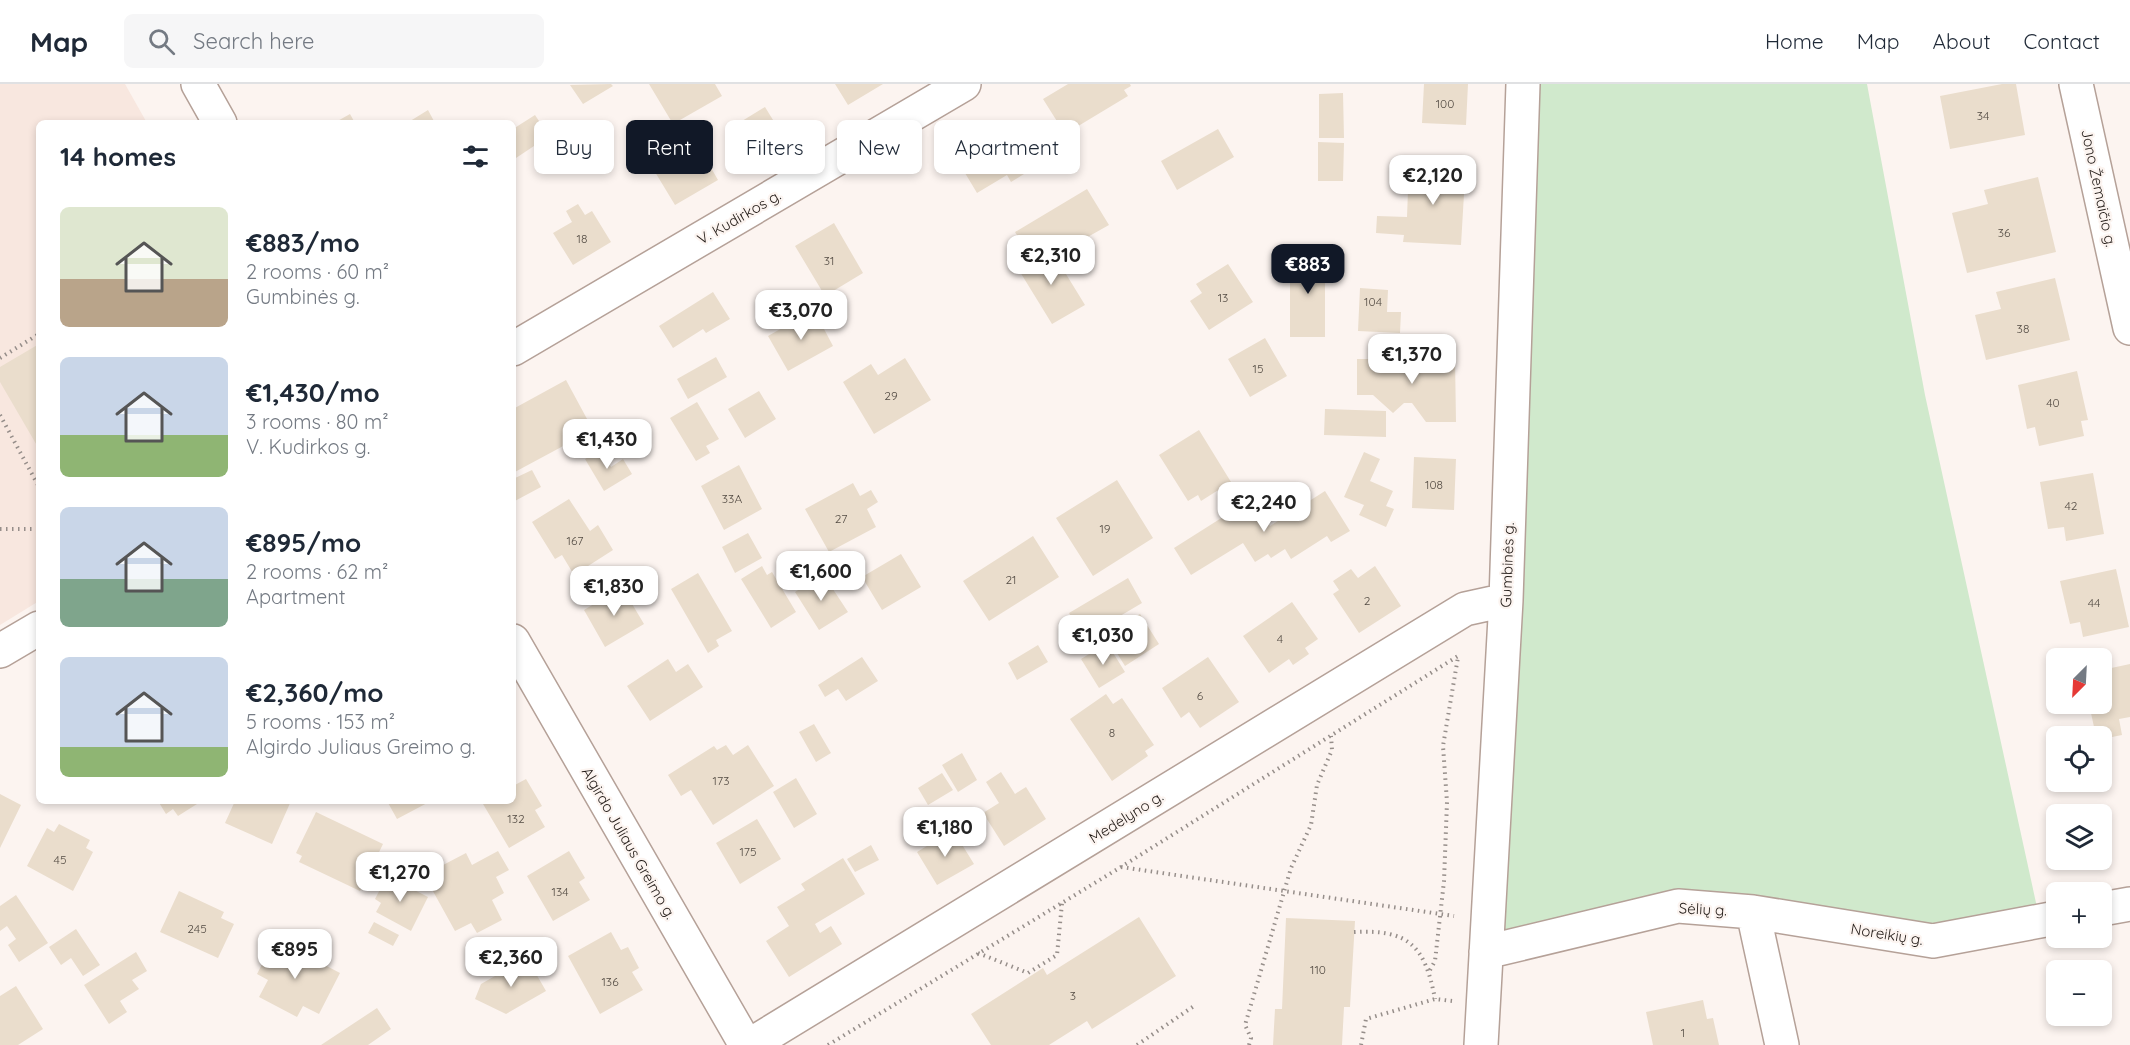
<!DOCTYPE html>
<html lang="en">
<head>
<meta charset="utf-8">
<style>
	body { margin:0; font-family:Quicksand,sans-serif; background:#f6f6f7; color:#1f2937; height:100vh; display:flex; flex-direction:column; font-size:22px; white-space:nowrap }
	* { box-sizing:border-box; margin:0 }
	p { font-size:20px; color:#747a83 }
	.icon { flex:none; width:33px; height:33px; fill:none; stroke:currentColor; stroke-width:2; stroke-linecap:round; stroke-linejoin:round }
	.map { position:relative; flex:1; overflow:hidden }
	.details { position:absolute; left:36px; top:36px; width:480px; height:684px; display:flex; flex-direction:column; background:#fff; border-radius:9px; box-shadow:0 3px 9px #0003 }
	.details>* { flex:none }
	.top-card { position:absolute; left:534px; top:36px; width:570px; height:54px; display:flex; gap:12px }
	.needle { width:39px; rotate:204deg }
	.tools { position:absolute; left:2046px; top:564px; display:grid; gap:12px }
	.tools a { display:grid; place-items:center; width:66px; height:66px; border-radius:9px; background:#fff; box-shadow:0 3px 9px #0003; font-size:30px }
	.price { position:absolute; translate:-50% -51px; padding:0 14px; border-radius:12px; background:#fff; color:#222; font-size:20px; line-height:39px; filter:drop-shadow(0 2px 3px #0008) }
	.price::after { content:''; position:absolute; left:50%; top:36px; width:18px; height:14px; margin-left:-9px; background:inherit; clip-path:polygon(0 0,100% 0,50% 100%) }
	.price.selected { background:#111827; color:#fff }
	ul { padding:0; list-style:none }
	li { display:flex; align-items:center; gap:18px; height:150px; padding:0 24px }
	li span { display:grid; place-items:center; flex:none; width:168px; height:120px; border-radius:9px; color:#555 }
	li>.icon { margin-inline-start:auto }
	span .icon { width:72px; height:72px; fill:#fffc; stroke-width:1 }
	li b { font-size:26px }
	h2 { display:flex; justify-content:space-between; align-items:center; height:72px; padding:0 24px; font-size:26px }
	.chip { padding:0 21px; border-radius:9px; background:#fff; box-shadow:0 3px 9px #0003; font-size:21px; line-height:54px }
	.chip.selected { background:#111827; color:#fff }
	header { display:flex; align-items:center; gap:36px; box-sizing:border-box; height:84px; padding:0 30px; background:#fff; border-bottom:2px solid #e0e1e3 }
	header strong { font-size:28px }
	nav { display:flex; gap:33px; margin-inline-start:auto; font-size:21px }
	.search { width:420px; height:54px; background:#f6f6f7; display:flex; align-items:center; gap:15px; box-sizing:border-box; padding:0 21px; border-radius:9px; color:#747a83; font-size:22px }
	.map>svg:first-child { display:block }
</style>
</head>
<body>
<header>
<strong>Map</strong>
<div class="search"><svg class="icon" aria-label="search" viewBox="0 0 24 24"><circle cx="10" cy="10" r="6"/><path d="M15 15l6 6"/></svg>Search here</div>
<nav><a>Home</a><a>Map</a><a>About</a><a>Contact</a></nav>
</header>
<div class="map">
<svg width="2130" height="961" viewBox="0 0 2130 961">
	<rect width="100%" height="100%" fill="#fcf4f0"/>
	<path fill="#f8e7df" d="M0 0H125L147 39H39V517L0 541Z"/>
	<path fill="#d0e9cc" d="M1523 0H1867L1925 311 2040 837 1933 857 1678 822 1486 868Z"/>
	<path fill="#eaddcc" d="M611 0 613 2 583 20 570 1Z
		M649 0H715L722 12 673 40Z
		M835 0H883L848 21Z
		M1068 0H1130L1131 2 1124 6 1128 12 1065 50 1043 15Z
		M1424 0H1468L1466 41 1422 39Z
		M2002 0H2016L2025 51 1950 65 1940 12Z
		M1343 9 1344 54H1319V10Z
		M765 23 786 57 750 79 729 45Z
		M428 26 435 39H407Z
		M350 30 355 39H334Z
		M535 31 549 52 513 76V45Z
		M1004 38 1032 85 1011 98 1007 91 977 109 953 69Z
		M1218 45 1234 73 1177 106 1161 77Z
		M1318 58 1344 59 1343 97H1318Z
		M699 63 718 96 675 121 655 88Z
		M1422 73 1466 76 1461 161 1403 158 1404 151 1376 149 1377 132 1407 133 1408 107 1420 108Z
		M2038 93 2056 168 1967 189 1952 129 1988 120 1984 106Z
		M1087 105 1109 141 1084 155 1089 164 1066 178 1050 152 1026 166 1015 148Z
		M578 120 585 131 592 127 611 158 573 181 553 149 572 138 566 127Z
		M834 139 863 189 825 212 795 162Z
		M1050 164 1085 221 1052 240 1017 183Z
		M1325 168V253H1290V169Z
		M1228 180 1253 218 1209 246 1190 217 1202 209 1196 200Z
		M2055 194 2070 256 1986 276 1975 231 2001 225 1996 208Z
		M1360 204 1388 206 1387 228H1401L1400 249 1358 247Z
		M713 208 730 235 706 249 703 245 673 264 659 242Z
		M814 226 833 262 788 287 768 252Z
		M1265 254 1287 292 1250 313 1228 275Z
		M39 260V365L0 298V283Z
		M716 273 727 293 688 315 677 295Z
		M905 274 931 316 874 350 843 298 871 280 878 291Z
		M1357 275H1455L1456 338H1426L1412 319H1404L1393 329 1373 311H1357Z
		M2077 287 2088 336 2081 337 2084 352 2039 362 2035 343 2027 345 2018 301Z
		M566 296 593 346 513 389V325Z
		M759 307 776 335 745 354 728 325Z
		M697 318 719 355 706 362 710 369 696 377 670 334Z
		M1325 325 1386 327V353L1324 351Z
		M1199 346 1231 398 1201 417 1198 411 1188 417 1159 371Z
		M600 366 611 383 623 375 632 390 604 407 585 375Z
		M1364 368 1380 375 1370 397 1393 407 1386 422 1394 425 1386 443 1359 431 1364 421 1344 413Z
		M1414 373 1456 375 1454 426 1412 424Z
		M739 381 762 425 724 446 701 402Z
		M532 386 541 403 513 418V395Z
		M2093 389 2104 450 2066 457 2064 443 2048 445 2040 398Z
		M1117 396 1153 454 1093 492 1056 434Z
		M853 399 860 412 871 406 878 418 867 425 876 443 829 468 805 425Z
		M1325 407 1350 447 1331 458 1327 452 1291 475 1285 465 1271 474 1268 470 1255 478 1243 459 1191 491 1174 464 1253 414 1270 442Z
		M569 415 590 447 598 441 613 466 574 491 562 471 555 475 532 438Z
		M748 449 762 474 735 489 722 463Z
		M1033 452 1059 493 989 537 963 497Z
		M901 470 921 503 882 526 862 493Z
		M762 482 767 491 772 488 796 528 771 544 741 495Z
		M1375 482 1401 522 1359 549 1333 510 1339 506 1333 497 1351 485 1358 494Z
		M2116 485 2129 543 2083 553 2080 538 2070 540 2060 497Z
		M698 489 732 547 716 556 719 562 708 569 671 505Z
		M823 490 848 528 819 546 795 508Z
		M1128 494 1142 519 1083 554 1069 529Z
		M622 503 644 540 605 563 584 526Z
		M1292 518 1318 555 1305 564 1309 570 1293 581 1289 575 1269 589 1243 552Z
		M1140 530 1159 560 1125 582 1105 550Z
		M1107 559 1125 588 1099 604 1081 575Z
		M1038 561 1048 578 1017 596 1008 579Z
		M862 573 878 597 846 617 838 605 825 613 818 601Z
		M1208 573 1239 618 1200 644 1189 628 1181 634 1162 604Z
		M668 575 676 588 688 580 703 603 650 637 627 602Z
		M2130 580V633L2119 635 2122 651 2102 655 2096 652 2089 620H2102V586Z
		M1106 610 1113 620 1122 614 1154 661 1145 667 1148 672 1112 697 1070 635Z
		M814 640 831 669 816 678 799 648Z
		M726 661 733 671 748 661 774 702 713 741 691 706 681 712 668 691 714 662 717 666Z
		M962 669 977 696 958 708 942 681Z
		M1001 688 1015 710 1026 703 1046 735 1004 762 983 729 999 719 986 698Z
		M942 689 953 706 928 721 918 704Z
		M796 694 817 730 794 744 773 708Z
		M526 695 542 722 535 726 545 743 509 764 483 720 488 717H513V702Z
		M0 710 21 721 0 764Z
		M158 717H195L197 720 178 732 173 725 166 730Z
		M235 717H291L272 760 225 739Z
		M387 717H431L397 735Z
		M316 728 383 760 360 807 299 778 302 772 296 769Z
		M757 735 781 775 740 800 716 759Z
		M59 740 90 756 86 764 93 768 73 807 27 782 47 744 54 748Z
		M953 746 974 780 937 801 917 768Z
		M871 761 879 776 855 788 847 775Z
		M498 767 509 786 496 793 504 809 492 816 502 836 477 849 471 839 455 847 424 791 466 769 472 781Z
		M569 767 585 794 579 798 590 816 553 837 527 792Z
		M843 774 865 810 815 840 820 849 831 842 842 860 789 893 766 857 789 842 777 823 805 806 801 800Z
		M387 792 428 813 411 847 376 828 381 819 375 815Z
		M179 807 224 828 221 834 234 840 218 874 160 848Z
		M16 811 48 859 19 878 8 861 16 855 7 842 0 847V822Z
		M1139 833 1176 892 1092 945 1087 937 1049 961H991L971 930 1043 884 1047 891Z
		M1286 834 1355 837 1350 923H1344L1342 961H1273L1275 925H1282Z
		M374 838 399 851 393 862 368 849Z
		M76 845 100 881 83 892 71 874 61 881 49 863Z
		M611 848 621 866 628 863 639 884 632 888 643 906 600 930 568 872Z
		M275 855 340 889 319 930 303 922 297 933 259 913 268 896 257 890Z
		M136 868 147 887 132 896 139 905 120 917 127 928 109 940 84 901Z
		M527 874 546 907 506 930 475 915 481 900Z
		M16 902 43 945 18 961H0V912Z
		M1703 916 1707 935 1713 934 1719 961H1653L1646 928Z
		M377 924 391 945 368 961H321Z"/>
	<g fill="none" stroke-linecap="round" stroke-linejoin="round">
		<g stroke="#b5a198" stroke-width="36">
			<path id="minor" d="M198 0 220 39
				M2076 0 2130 244
				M513 265 964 0
				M513 557 746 961
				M0 567 39 544
				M2102 825 2130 820
				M1753 828 1782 961
				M1486 868 1678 822 1753 828 1933 857 2056 834
				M750 961 1465 525 1506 516
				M1481 961 1506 516 1523 0"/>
		</g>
		<path stroke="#968e8a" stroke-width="4" stroke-dasharray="1.5 4.5" stroke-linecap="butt" d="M0 274 39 250
			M0 331 39 403
			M0 445H39
			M1121 783 1454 832
			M1354 848C1409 845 1425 862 1435 915
			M978 869 1028 889 1057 871 1062 819
			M1430 886 1435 877 1444 797 1447 718 1443 662 1458 573
			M828 961 1121 783 1458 572
			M1137 961 1194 922
			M1249 961 1251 954 1245 941 1291 784 1311 741 1317 701 1332 666 1331 652
			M1361 961 1366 935 1435 915 1452 917"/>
		<use href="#minor" stroke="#fff" stroke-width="33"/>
	</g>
	<g text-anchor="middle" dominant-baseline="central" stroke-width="4.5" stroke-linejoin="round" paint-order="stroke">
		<g font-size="12" fill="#544c44">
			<text x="1445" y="19">100</text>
			<text x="1983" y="31">34</text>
			<text x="2004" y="148">36</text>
			<text x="582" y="154">18</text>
			<text x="829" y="176">31</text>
			<text x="1223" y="213">13</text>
			<text x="1373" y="217">104</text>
			<text x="2023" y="244">38</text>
			<text x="1258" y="284">15</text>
			<text x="891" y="311">29</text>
			<text x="2053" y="318">40</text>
			<text x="1434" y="400">108</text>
			<text x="732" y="414">33A</text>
			<text x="2071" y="421">42</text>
			<text x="841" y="434">27</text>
			<text x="1105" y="444">19</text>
			<text x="575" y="456">167</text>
			<text x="1011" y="495">21</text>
			<text x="1367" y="516">2</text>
			<text x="2094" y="518">44</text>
			<text x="1280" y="554">4</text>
			<text x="1200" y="611">6</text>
			<text x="1112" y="648">8</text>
			<text x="721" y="696">173</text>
			<text x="516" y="734">132</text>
			<text x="748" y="767">175</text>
			<text x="60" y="775">45</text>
			<text x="560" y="807">134</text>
			<text x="197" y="844">245</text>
			<text x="1318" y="885">110</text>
			<text x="610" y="897">136</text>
			<text x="1073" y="911">3</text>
			<text x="1683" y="948">1</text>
		</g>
		<g font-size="15" fill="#221b17" stroke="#fcf4f0">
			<text transform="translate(2099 104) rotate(78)">Jono Žemaičio g.</text>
			<text transform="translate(739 133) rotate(-30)">V. Kudirkos g.</text>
			<text transform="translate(1507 481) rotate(-88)">Gumbinės g.</text>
			<text transform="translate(1126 733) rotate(-32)">Medelyno g.</text>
			<text transform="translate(629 759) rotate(60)">Algirdo Juliaus Greimo g.</text>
			<text transform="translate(1703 825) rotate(3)">Sėlių g.</text>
			<text transform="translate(1887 850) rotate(9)">Noreikių g.</text>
		</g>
	</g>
</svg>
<div class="tools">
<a><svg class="needle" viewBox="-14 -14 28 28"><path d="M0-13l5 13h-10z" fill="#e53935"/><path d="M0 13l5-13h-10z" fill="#747a83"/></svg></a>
<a><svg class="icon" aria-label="locate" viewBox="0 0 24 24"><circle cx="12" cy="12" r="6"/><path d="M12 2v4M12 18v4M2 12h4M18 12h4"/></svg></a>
<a><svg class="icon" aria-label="layers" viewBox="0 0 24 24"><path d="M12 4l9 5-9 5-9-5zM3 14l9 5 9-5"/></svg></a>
<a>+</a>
<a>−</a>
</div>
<b class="price" style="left:1433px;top:122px">€2,120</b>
<b class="price" style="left:1051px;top:202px">€2,310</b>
<b class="price selected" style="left:1308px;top:211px">€883</b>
<b class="price" style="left:801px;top:257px">€3,070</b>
<b class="price" style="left:1412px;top:301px">€1,370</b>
<b class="price" style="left:607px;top:386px">€1,430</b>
<b class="price" style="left:1264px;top:449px">€2,240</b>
<b class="price" style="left:821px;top:518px">€1,600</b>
<b class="price" style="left:614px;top:533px">€1,830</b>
<b class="price" style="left:1103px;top:582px">€1,030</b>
<b class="price" style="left:945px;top:774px">€1,180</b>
<b class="price" style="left:400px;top:819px">€1,270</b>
<b class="price" style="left:295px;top:896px">€895</b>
<b class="price" style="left:511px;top:904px">€2,360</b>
<div class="top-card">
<a class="chip">Buy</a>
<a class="chip selected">Rent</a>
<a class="chip">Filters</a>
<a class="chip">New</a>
<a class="chip">Apartment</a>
</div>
<section class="details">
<h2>14 homes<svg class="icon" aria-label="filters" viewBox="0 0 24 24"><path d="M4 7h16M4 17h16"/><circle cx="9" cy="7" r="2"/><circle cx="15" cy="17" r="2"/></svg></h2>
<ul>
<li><span style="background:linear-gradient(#dfe7d0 60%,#b9a48a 0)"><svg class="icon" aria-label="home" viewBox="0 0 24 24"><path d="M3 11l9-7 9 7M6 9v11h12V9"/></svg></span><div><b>€883/mo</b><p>2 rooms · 60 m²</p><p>Gumbinės g.</p></div></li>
<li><span style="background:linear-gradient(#c9d6e8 65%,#8fb573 0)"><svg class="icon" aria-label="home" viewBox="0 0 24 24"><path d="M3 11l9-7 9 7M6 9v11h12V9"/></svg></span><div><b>€1,430/mo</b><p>3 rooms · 80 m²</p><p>V. Kudirkos g.</p></div></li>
<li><span style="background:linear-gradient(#c9d6e8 60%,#7fa58c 0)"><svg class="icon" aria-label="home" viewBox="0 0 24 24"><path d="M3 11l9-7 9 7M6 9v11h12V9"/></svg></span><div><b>€895/mo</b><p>2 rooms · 62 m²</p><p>Apartment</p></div></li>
<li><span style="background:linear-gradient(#c9d6e8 75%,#8fb573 0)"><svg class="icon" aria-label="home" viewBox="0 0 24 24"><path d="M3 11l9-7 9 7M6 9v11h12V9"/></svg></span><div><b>€2,360/mo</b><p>5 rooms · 153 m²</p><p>Algirdo Juliaus Greimo g.</p></div></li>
</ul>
</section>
</div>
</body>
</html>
